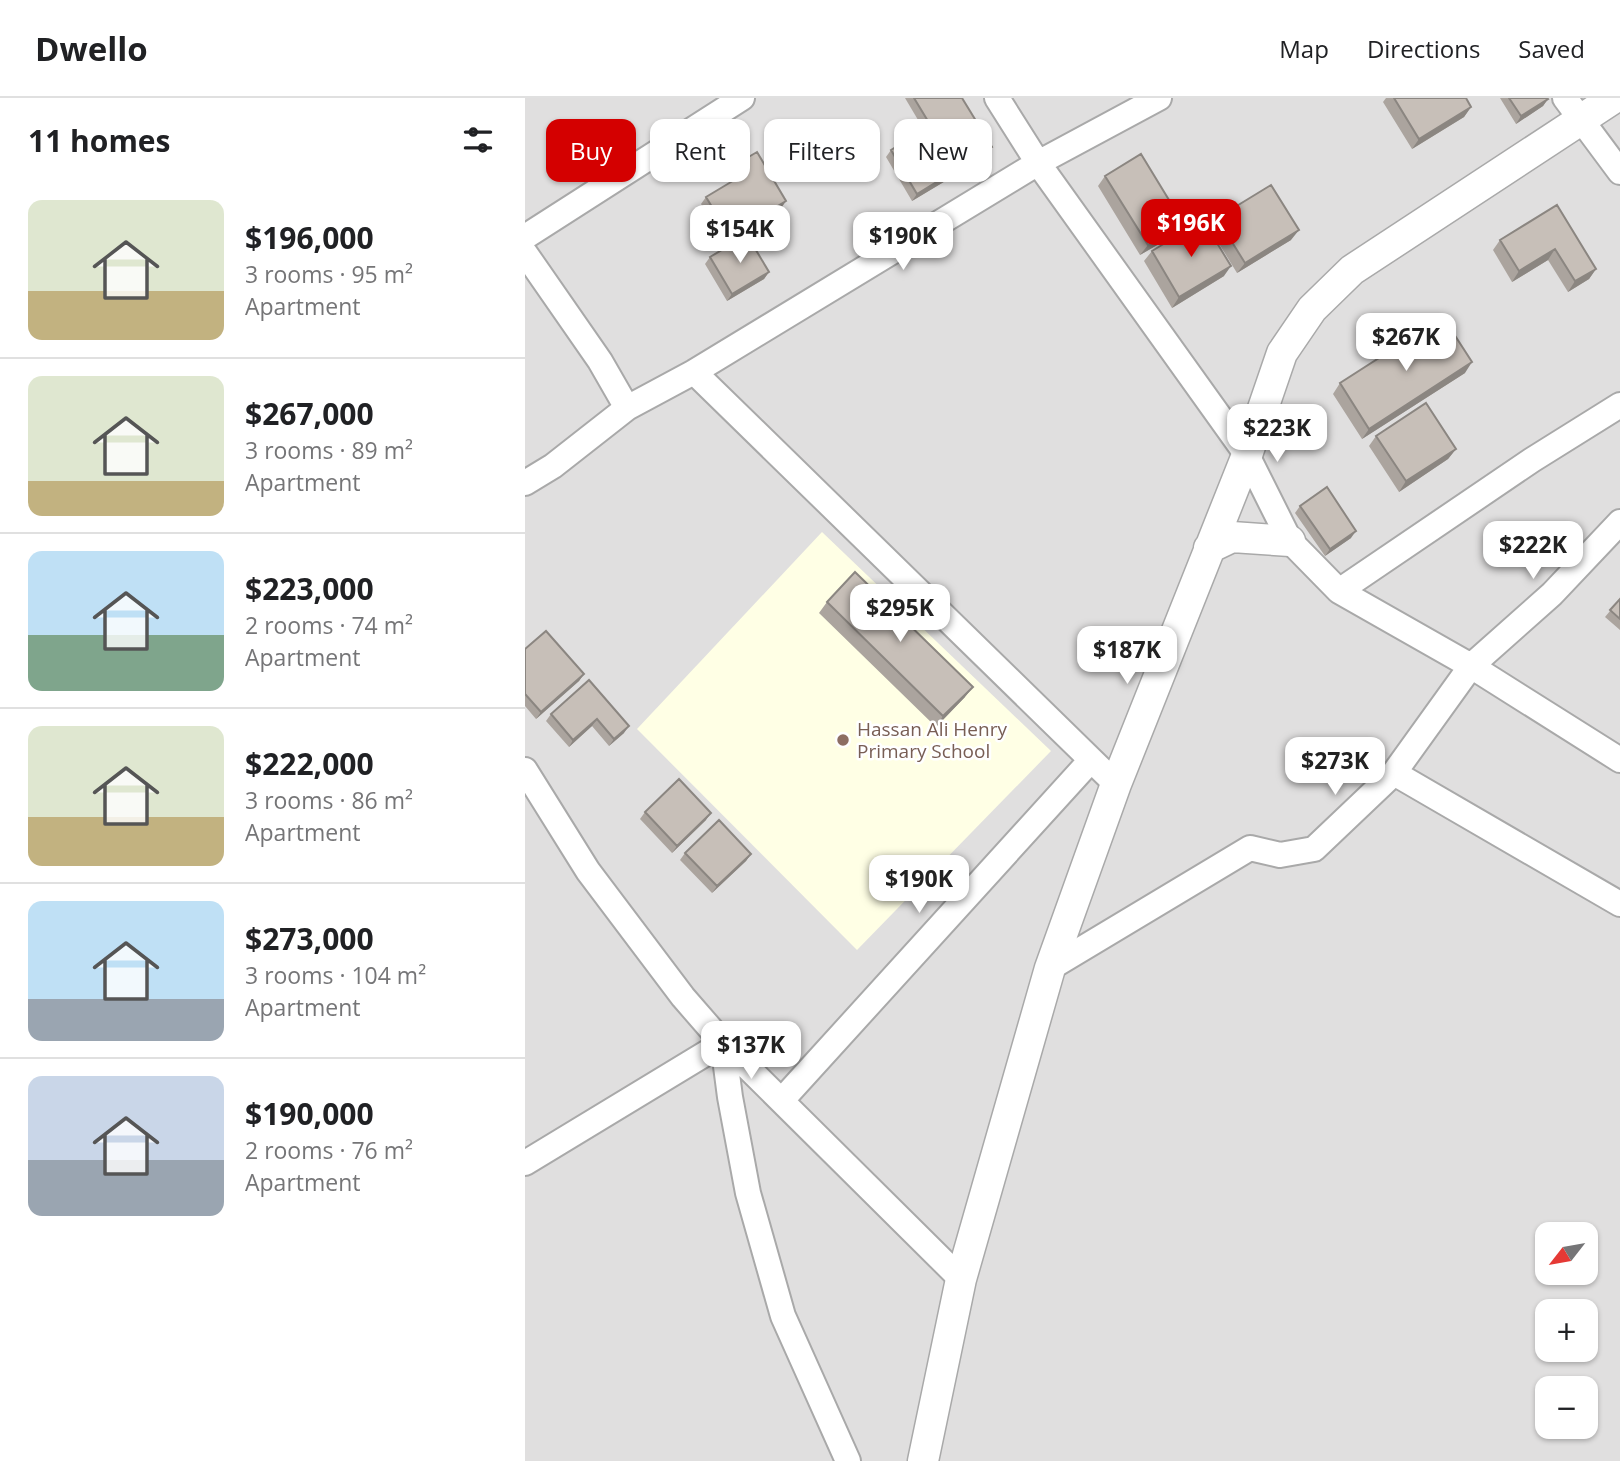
<!DOCTYPE html>
<html lang="en">
<head>
<meta charset="utf-8">
<style>
	body { margin:0; font-family:"Open Sans",sans-serif; background:#f6f6f6; color:#202124; height:100vh; display:flex; flex-direction:column; font-size:26px; white-space:nowrap }
	* { box-sizing:border-box; margin:0 }
	p { font-size:23px; color:#757577 }
	.icon { flex:none; width:38px; height:38px; fill:none; stroke:currentColor; stroke-width:2; stroke-linecap:round; stroke-linejoin:round }
	.map { position:relative; flex:1; overflow:hidden }
	.panel { display:flex; flex-direction:column; background:#fff; width:525px }
	.panel>* { flex:none }
	.banner { position:absolute; left:21px; top:21px; width:665px; height:63px; display:flex; gap:14px }
	.needle { width:46px; rotate:239deg }
	.buttons { position:absolute; left:1010px; top:1124px; display:grid; gap:14px }
	.buttons a { display:grid; place-items:center; width:63px; height:63px; border-radius:14px; background:#fff; box-shadow:0 2px 5px #0004; font-size:35px }
	.price { position:absolute; translate:-50% -60px; padding:0 16px; border-radius:14px; background:#fff; color:#222; font-size:23px; line-height:46px; filter:drop-shadow(0 2px 4px #0008) }
	.price::after { content:''; position:absolute; left:50%; top:42px; width:21px; height:16px; margin-left:-10px; background:inherit; clip-path:polygon(0 0,100% 0,50% 100%) }
	.price.active { background:#d40000; color:#fff }
	ul { padding:0; list-style:none }
	li { display:flex; align-items:center; gap:21px; height:175px; padding:0 28px }
	li+li { border-top:2px solid #e0e0e0 }
	li span { display:grid; place-items:center; flex:none; width:196px; height:140px; border-radius:14px; color:#555 }
	li>.icon { margin-inline-start:auto }
	span .icon { width:84px; height:84px; fill:#fffc; stroke-width:1 }
	li b { font-size:30px }
	h2 { display:flex; justify-content:space-between; align-items:center; height:84px; padding:0 28px; font-size:30px }
	.chip { padding:0 24px; border-radius:14px; background:#fff; box-shadow:0 2px 5px #0004; font-size:24px; line-height:63px }
	.chip.active { background:#d40000; color:#fff }
	header { display:flex; align-items:center; gap:42px; box-sizing:border-box; height:98px; padding:0 35px; background:#fff; border-bottom:2px solid #e0e0e0 }
	header strong { font-size:33px }
	nav { display:flex; gap:38px; margin-inline-start:auto; font-size:24px }
	main { display:flex; flex:1; min-height:0 }
	.map>svg:first-child { display:block }
</style>
</head>
<body>
<header>
<strong>Dwello</strong>
<nav><a>Map</a><a>Directions</a><a>Saved</a></nav>
</header>
<main>
<section class="panel">
<h2>11 homes<svg class="icon" aria-label="filters" viewBox="0 0 24 24"><path d="M4 7h16M4 17h16"/><circle cx="9" cy="7" r="2"/><circle cx="15" cy="17" r="2"/></svg></h2>
<ul>
<li><span style="background:linear-gradient(#dfe7d0 65%,#c2b280 0)"><svg class="icon" aria-label="home" viewBox="0 0 24 24"><path d="M3 11l9-7 9 7M6 9v11h12V9"/></svg></span><div><b>$196,000</b><p>3 rooms · 95 m²</p><p>Apartment</p></div></li>
<li><span style="background:linear-gradient(#dfe7d0 75%,#c2b280 0)"><svg class="icon" aria-label="home" viewBox="0 0 24 24"><path d="M3 11l9-7 9 7M6 9v11h12V9"/></svg></span><div><b>$267,000</b><p>3 rooms · 89 m²</p><p>Apartment</p></div></li>
<li><span style="background:linear-gradient(#bfe0f5 60%,#7fa58c 0)"><svg class="icon" aria-label="home" viewBox="0 0 24 24"><path d="M3 11l9-7 9 7M6 9v11h12V9"/></svg></span><div><b>$223,000</b><p>2 rooms · 74 m²</p><p>Apartment</p></div></li>
<li><span style="background:linear-gradient(#dfe7d0 65%,#c2b280 0)"><svg class="icon" aria-label="home" viewBox="0 0 24 24"><path d="M3 11l9-7 9 7M6 9v11h12V9"/></svg></span><div><b>$222,000</b><p>3 rooms · 86 m²</p><p>Apartment</p></div></li>
<li><span style="background:linear-gradient(#bfe0f5 70%,#9aa5b1 0)"><svg class="icon" aria-label="home" viewBox="0 0 24 24"><path d="M3 11l9-7 9 7M6 9v11h12V9"/></svg></span><div><b>$273,000</b><p>3 rooms · 104 m²</p><p>Apartment</p></div></li>
<li><span style="background:linear-gradient(#c9d6e8 60%,#9aa5b1 0)"><svg class="icon" aria-label="home" viewBox="0 0 24 24"><path d="M3 11l9-7 9 7M6 9v11h12V9"/></svg></span><div><b>$190,000</b><p>2 rooms · 76 m²</p><p>Apartment</p></div></li>
</ul>
</section>
<div class="map">
<svg width="1095" height="1363" viewBox="0 0 1095 1363">
	<rect width="100%" height="100%" fill="#f2efe9"/>
	<path fill="#e0dfdf" fill-rule="evenodd" d="M0 0H1095V1363H0ZM1022 1136H1060V1174H1022ZM1022 1213H1060V1251H1022ZM1022 1290H1060V1328H1022Z"/>
	<path fill="#ffffe5" d="M297 434 526 653 332 852 112 631Z"/>
	<g fill="none" stroke-linecap="round" stroke-linejoin="round">
		<g stroke="#a9a9a9" stroke-width="28">
			<path id="minor" d="M472 0 513 65 722 357 765 443 814 493 946 568 1095 662
				M1040 0 1095 74
				M0 139 217 0
				M0 155 75 263 102 310
				M169 274 591 686
				M0 385 28 368 102 310 169 274 513 65 634 0
				M814 493 1007 362 1095 307
				M0 672 63 773 158 899 198 945 205 999 223 1095 258 1218 323 1363
				M869 675 946 568 1027 496 1095 424
				M525 870 725 750 755 757 789 751 869 675 1095 806
				M257 1002 566 662
				M0 1065 198 945 436 1181"/>
		</g>
		<g stroke="#a9a9a9" stroke-width="33">
			<path id="tertiary" d="M684 450 707 439 765 443
				M398 1363 436 1181 525 870 591 686 722 357 757 255 787 211 827 172 1089 0"/>
		</g>
		<use href="#minor" stroke="#fff" stroke-width="24"/>
		<use href="#tertiary" stroke="#fff" stroke-width="30"/>
	</g>
	<path fill="#aba49e" d="M380 0H437L462 57 427 78 426 76 422 82 387 103 361 59 366 52 399 32Z
		M861 0H941L946 9 939 19 887 51 858 4Z
		M975 0H1022L1023 1 1018 8 991 26Z
		M215 64 261 103 256 110 199 144 176 106 181 99 214 79 210 72Z
		M580 78 651 136 615 157 573 88Z
		M1032 107 1071 171 1064 181 1043 194 1023 162 987 184 968 152 975 142Z
		M692 120 766 142 712 175 685 131Z
		M627 153 699 178 647 210 619 163Z
		M185 159 244 174 239 181 202 203 180 166Z
		M940 275 837 341 808 296 815 285Z
		M851 338 931 351 923 361 874 394 844 348Z
		M775 408 826 440 800 458 770 415Z
		M1095 501V532L1080 519Z
		M302 504 440 599 411 629 294 515Z
		M0 551 59 576 54 583 11 621 0 608Z
		M64 582 99 635 84 648 67 628 44 649 21 623 26 616Z
		M120 714 181 722 147 755 115 721Z
		M160 755 226 756 221 763 187 795 155 762Z"/>
	<path fill="#8b8681" d="M1023 1 1018 8 991 26 996 18Z
		M946 9 939 19 887 51 894 41Z
		M467 49 462 57 427 78 432 71Z
		M426 75 422 82 387 103 392 96Z
		M261 103 256 110 199 144 204 137Z
		M658 125 651 136 615 157 623 147Z
		M774 132 766 142 712 175 720 165Z
		M1030 151 1023 162 987 184 994 173Z
		M706 168 699 178 647 210 654 199Z
		M1071 171 1064 181 1043 194 1050 183Z
		M244 174 239 181 202 203 207 196Z
		M947 264 940 275 837 341 844 331Z
		M931 351 923 361 874 394 881 383Z
		M831 433 826 440 800 458 805 451Z
		M59 576 54 583 11 621 16 614Z
		M448 589 440 599 411 629 418 618Z
		M72 621 67 628 44 649 48 642Z
		M104 628 99 635 84 648 89 641Z
		M186 715 181 722 147 755 152 748Z
		M226 756 221 763 187 795 192 788Z"/>
	<path fill="#c7bfb8" stroke="#8b8681" stroke-width="2" d="M389 0H437L467 49 432 71Z
		M869 0H941L946 9 894 41Z
		M984 0H1022L1023 1 996 18Z
		M400 31 426 75 392 96 366 52Z
		M232 54 261 103 204 137 181 99 221 75 215 64Z
		M616 56 658 125 623 147 580 78Z
		M746 87 774 132 720 165 692 120Z
		M1032 107 1071 171 1050 183 1030 151 994 173 975 142Z
		M678 122 706 168 654 199 627 153Z
		M222 137 244 174 207 196 185 159Z
		M918 219 947 264 844 331 815 285Z
		M901 305 931 351 881 383 851 338Z
		M802 389 831 433 805 451 775 408Z
		M330 474 448 589 418 618 302 504Z
		M1095 501V521L1085 512Z
		M21 533 59 576 16 614 0 596V551Z
		M64 582 104 628 89 641 72 621 48 642 26 616Z
		M154 681 186 715 152 748 120 714Z
		M194 722 226 756 192 788 160 755Z"/>
	<circle fill="#8d6e63" stroke="#fff" stroke-width="2.5" cx="318" cy="642" r="7"/>
	<g text-anchor="middle" dominant-baseline="central" stroke-width="5" stroke-linejoin="round" paint-order="stroke">
		<g font-size="19" fill="#785e54" stroke="#fff" text-anchor="start">
			<text x="332" y="631">Hassan Ali Henry<tspan x="332" dy="22">Primary School</tspan></text>
		</g>
	</g>
</svg>
<div class="buttons">
<a><svg class="needle" viewBox="-14 -14 28 28"><path d="M0-13l5 13h-10z" fill="#e53935"/><path d="M0 13l5-13h-10z" fill="#757577"/></svg></a>
<a>+</a>
<a>−</a>
</div>
<b class="price active" style="left:666px;top:161px">$196K</b>
<b class="price" style="left:215px;top:167px">$154K</b>
<b class="price" style="left:378px;top:174px">$190K</b>
<b class="price" style="left:881px;top:275px">$267K</b>
<b class="price" style="left:752px;top:366px">$223K</b>
<b class="price" style="left:1008px;top:483px">$222K</b>
<b class="price" style="left:375px;top:546px">$295K</b>
<b class="price" style="left:602px;top:588px">$187K</b>
<b class="price" style="left:810px;top:699px">$273K</b>
<b class="price" style="left:394px;top:817px">$190K</b>
<b class="price" style="left:226px;top:983px">$137K</b>
<div class="banner">
<a class="chip active">Buy</a>
<a class="chip">Rent</a>
<a class="chip">Filters</a>
<a class="chip">New</a>
</div>
</div>
</main>
</body>
</html>
